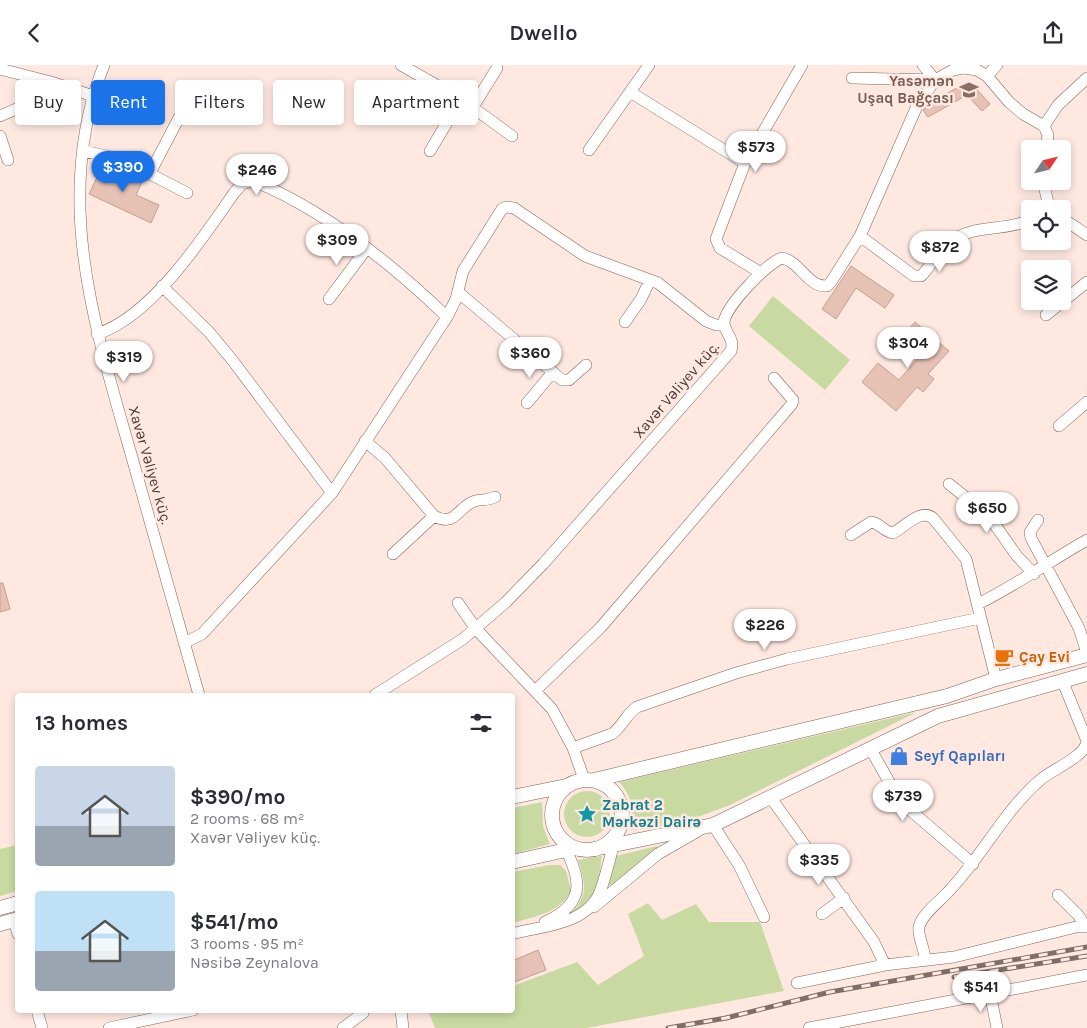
<!DOCTYPE html>
<html lang="en">
<head>
<meta charset="utf-8">
<style>
	body { margin:0; font-family:Karla,sans-serif; background:#f7f7f7; color:#2b2b33; height:100vh; display:flex; flex-direction:column; font-size:19px; white-space:nowrap }
	* { box-sizing:border-box; margin:0 }
	p { font-size:16px; color:#7c7c81 }
	.icon { flex:none; width:28px; height:28px; fill:none; stroke:currentColor; stroke-width:2; stroke-linecap:round; stroke-linejoin:round }
	.map { position:relative; flex:1; overflow:hidden }
	.side { position:absolute; left:15px; top:628px; width:500px; height:320px; display:flex; flex-direction:column; background:#fff; border-radius:5px; box-shadow:0 2px 8px #0003 }
	.side>* { flex:none }
	.hud { position:absolute; left:15px; top:15px; width:500px; height:45px; display:flex; gap:10px }
	.needle { width:32px; rotate:55deg }
	.buttons { position:absolute; left:1021px; top:75px; display:grid; gap:10px }
	.buttons a { display:grid; place-items:center; width:50px; height:50px; border-radius:5px; background:#fff; box-shadow:0 2px 8px #0003; font-size:25px }
	.price { position:absolute; translate:-50% -42px; padding:0 11px; border-radius:18px; background:#fff; color:#222; font-size:16px; line-height:32px; filter:drop-shadow(0 1px 2px #0008) }
	.price::after { content:''; position:absolute; left:50%; top:30px; width:15px; height:11px; margin-left:-8px; background:inherit; clip-path:polygon(0 0,100% 0,50% 100%) }
	.price.selected { background:#1a73e8; color:#fff }
	ul { padding:0; list-style:none }
	li { display:flex; align-items:center; gap:15px; height:125px; padding:0 20px }
	li span { display:grid; place-items:center; flex:none; width:140px; height:100px; border-radius:5px; color:#555 }
	li>.icon { margin-inline-start:auto }
	span .icon { width:60px; height:60px; fill:#fffc; stroke-width:1 }
	li b { font-size:21px }
	h2 { display:flex; justify-content:space-between; align-items:center; height:60px; padding:0 20px; font-size:21px }
	.chip { padding:0 18px; border-radius:5px; background:#fff; box-shadow:0 2px 8px #0003; font-size:18px; line-height:45px }
	.chip.selected { background:#1a73e8; color:#fff }
	header { display:flex; justify-content:space-between; align-items:center; height:65px; padding:0 20px; background:#fff; font-size:22px; font-weight:600 }
	.map>svg:first-child { display:block }
</style>
</head>
<body>
<header><svg class="icon" aria-label="back" viewBox="0 0 24 24"><path d="M15 5l-7 7 7 7"/></svg>Dwello<svg class="icon" aria-label="share" viewBox="0 0 24 24"><path d="M12 15V3M7 8l5-5 5 5M5 13v7h14v-7"/></svg></header>
<div class="map">
<svg width="1087" height="963" viewBox="0 0 1087 963">
	<rect width="100%" height="100%" fill="#ffe8e0"/>
	<path fill="#c8daa1" d="M773 231 850 295 825 325 749 261Z
		M917 647 730 740 684 757 631 765C633 745 633 732 619 717Z
		M564 749a23 23 0 1 1 46 0a23 23 0 1 1-46 0Z
		M542 737 543 761 550 779 513 789V743Z
		M17 780V826L0 831V784Z
		M657 781V784L611 821 608 819 616 791Z
		M602 791C598 822 596 834 568 851 589 831 586 820 578 795Z
		M549 800H560L566 806 571 826C559 848 536 851 513 858V807Z
		M648 838 662 855 696 839 709 857H760L784 926 586 963H435L428 945H512L513 921 577 897 598 920 644 891 628 849Z"/>
	<path fill="#e6c2b5" stroke="#c3a093" d="M969 16 990 39 982 46 967 30 928 52 923 45 928 39Z
		M104 98 143 115 136 130 159 140 151 158 89 129Z
		M851 201 894 230 885 243 856 223 836 254 822 244Z
		M915 257 949 286 928 309 934 314 923 327 917 322 896 346 862 317 878 298 899 315 920 291 900 274Z
		M0 518H3L10 544 0 547Z
		M538 885 546 905 512 918V896Z"/>
	<g fill="none" stroke-linecap="round" stroke-linejoin="round">
		<g stroke="#836357" stroke-width="12">
			<path id="minor" d="M104 0C51 133 96 266 133 396 155 474 177 552 199 630
				M401 0 461 34 512 71
				M0 4 51 17 93 31
				M987 11 997 0
				M852 13 935 15 953 5 963 3 977 5 987 11 1009 37 1023 49 1044 61 1048 70 1046 84
				M630 27 745 98
				M473 42 497 3
				M0 51 37 35 51 17
				M1044 61 1058 40 1087 13
				M0 71 8 95
				M589 85 649 0
				M83 86 121 94 187 128
				M430 86 461 34
				M150 108 182 47
				M1043 116 1049 142 1051 144
				M1062 153 1087 170
				M860 171 914 211H921C932 201 936 186 948 178 974 158 1004 167 1030 155
				M761 208 720 183 716 174 745 98 802 0
				M162 221 209 267 233 296 332 428
				M458 227 562 315H569L586 300
				M329 234 367 183
				M1046 250 1087 217
				M625 257 641 234 650 215
				M97 269C151 252 203 173 234 128L242 119 254 116C326 146 391 198 447 252
				M527 338 553 307
				M1059 361 1087 337
				M365 376 385 393 434 451C456 463 459 440 475 436 482 434 487 436 495 432
				M949 419 988 450 1017 491 1034 509
				M1038 455 1030 467 1031 473 1079 563 1087 588
				M851 470 871 457C880 458 884 467 893 468 905 462 920 443 933 453L966 494 996 614
				M393 489 434 451
				M458 538 476 564 552 644 573 683 584 714
				M978 539C1016 520 1050 496 1087 475
				M184 578 202 569 332 428 447 252 456 234 463 206 502 144 506 142 514 143 585 191 658 218 706 256 716 260H724
				M1062 615 1087 676
				M536 625 601 562 792 339 793 335 774 313
				M375 630 463 574 506 537 543 499 731 286C735 272 724 268 724 257 726 241 767 198 782 193 800 196 808 223 827 221L831 217 860 171 917 41 935 15 923 0
				M573 683 612 669C623 661 626 649 637 642L736 608 787 594 980 553
				M870 683 892 722 910 745 973 799
				M771 733 874 877 885 900
				M713 760 739 800 764 852
				M1058 830 1078 850 1086 862
				M594 842 658 789 698 766
				M822 849 844 833
				M14 855 18 869
				M545 857C592 836 578 809 560 772
				M512 869C541 861 587 860 600 827 607 808 611 787 617 768
				M925 895C925 884 917 870 919 862 922 849 939 837 948 827 982 792 1003 747 1040 715 1053 704 1084 692 1087 677
				M797 918 885 900 954 892 1076 862H1087
				M990 928 997 963
				M37 945 42 963
				M401 945 403 963
				M109 963 193 945
				M343 963 363 948
				M809 963 1087 910"/>
		</g>
		<g stroke="#836357" stroke-width="15">
			<path id="major" d="M552 750a35 35 0 1 1 70 0a35 35 0 1 1-70 0Z
				M594 715 947 631 996 614 1087 590
				M512 732 566 721
				M594 784 713 760 938 651 1087 609
				M512 797 575 783
				M0 843 18 838
				M0 859 18 854"/>
		</g>
		<use href="#minor" stroke="#fff" stroke-width="11"/>
		<use href="#major" stroke="#fff" stroke-width="14"/>
		<g stroke="#7f6e68" stroke-width="5">
			<path id="rail" d="M954 912 1087 891
				M668 963 726 953 830 927 1087 882"/>
		</g>
		<use href="#rail" stroke="#ffe8e0" stroke-width="3" stroke-dasharray="9" stroke-linecap="butt"/>
	</g>
	<defs>
		<g id="school-bare" transform="scale(1.5)"><path d="M0-5L7-2L0 1L-7-2ZM-4 1L0 2.5L4 1V4Q0 6-4 4Z" fill="#8d6e63" stroke="#ffe8e0" stroke-width="2.5" paint-order="stroke"/></g>
		<g id="cafe-bare" transform="scale(1.5)"><path d="M-5.5-4.5H6V0H3Q3 3.5 0 3.5H-2.5Q-5.5 3.5-5.5 0ZM3-3.2v2h1.7v-2ZM-6 4.5H4V6H-6Z" fill="#e8710a" stroke="#ffe8e0" stroke-width="2.5" paint-order="stroke"/></g>
		<g id="shop-bare" transform="scale(1.5)"><path d="M-5-2.5h2.3a2.7 3.5 0 0 1 5.4 0H5L5.5 6h-11ZM-1.5-2.5h3a1.5 2.3 0 0 0-3 0Z" fill="#3f7fe0" stroke="#ffe8e0" stroke-width="2.5" paint-order="stroke"/></g>
		<g id="sight-bare" transform="scale(1.5)"><path d="M0-6L1.8-2.2L6-1.7L2.9 1.2L3.7 5.4L0 3.3L-3.7 5.4L-2.9 1.2L-6-1.7L-1.8-2.2Z" fill="#0f9aa8" stroke="#ffe8e0" stroke-width="2.5" paint-order="stroke"/></g>
	</defs>
	<g fill-rule="evenodd">
		<use href="#school-bare" x="969" y="25"/>
		<use href="#cafe-bare" x="1004" y="592"/>
		<use href="#shop-bare" x="899" y="691"/>
		<use href="#sight-bare" x="587" y="749"/>
	</g>
	<g text-anchor="middle" dominant-baseline="central" stroke-width="5" stroke-linejoin="round" paint-order="stroke">
		<g font-size="15" font-weight="bold" fill="#785e54" stroke="#ffe8e0" text-anchor="end">
			<text x="954" y="16">Yasəmən<tspan x="954" dy="17">Uşaq Bağçası</tspan></text>
		</g>
		<g font-size="15" fill="#473934" stroke="#ffe8e0">
			<text transform="translate(676 325) rotate(-49)">Xavər Vəliyev küç.</text>
			<text transform="translate(150 400) rotate(74)">Xavər Vəliyev küç.</text>
		</g>
		<g font-size="15" font-weight="bold" fill="#c56008" stroke="#ffe8e0" text-anchor="start">
			<text x="1019" y="592">Çay Evi</text>
		</g>
		<g font-size="15" font-weight="bold" fill="#366cbe" stroke="#ffe8e0" text-anchor="start">
			<text x="914" y="691">Seyf Qapıları</text>
		</g>
		<g font-size="15" font-weight="bold" fill="#0d838f" stroke="#ffe8e0" text-anchor="start">
			<text x="602" y="740">Zabrat 2<tspan x="602" dy="17">Mərkəzi Dairə</tspan></text>
		</g>
	</g>
</svg>
<div class="buttons">
<a><svg class="needle" viewBox="-14 -14 28 28"><path d="M0-13l5 13h-10z" fill="#e53935"/><path d="M0 13l5-13h-10z" fill="#7c7c81"/></svg></a>
<a><svg class="icon" aria-label="locate" viewBox="0 0 24 24"><circle cx="12" cy="12" r="6"/><path d="M12 2v4M12 18v4M2 12h4M18 12h4"/></svg></a>
<a><svg class="icon" aria-label="layers" viewBox="0 0 24 24"><path d="M12 4l9 5-9 5-9-5zM3 14l9 5 9-5"/></svg></a>
</div>
<b class="price" style="left:756px;top:108px">$573</b>
<b class="price selected" style="left:123px;top:128px">$390</b>
<b class="price" style="left:257px;top:131px">$246</b>
<b class="price" style="left:337px;top:201px">$309</b>
<b class="price" style="left:940px;top:208px">$872</b>
<b class="price" style="left:908px;top:304px">$304</b>
<b class="price" style="left:530px;top:314px">$360</b>
<b class="price" style="left:124px;top:318px">$319</b>
<b class="price" style="left:987px;top:469px">$650</b>
<b class="price" style="left:765px;top:586px">$226</b>
<b class="price" style="left:903px;top:757px">$739</b>
<b class="price" style="left:819px;top:821px">$335</b>
<b class="price" style="left:981px;top:948px">$541</b>
<div class="hud">
<a class="chip">Buy</a>
<a class="chip selected">Rent</a>
<a class="chip">Filters</a>
<a class="chip">New</a>
<a class="chip">Apartment</a>
</div>
<section class="side">
<h2>13 homes<svg class="icon" aria-label="filters" viewBox="0 0 24 24"><path d="M4 7h16M4 17h16"/><circle cx="9" cy="7" r="2"/><circle cx="15" cy="17" r="2"/></svg></h2>
<ul>
<li><span style="background:linear-gradient(#c9d6e8 60%,#9aa5b1 0)"><svg class="icon" aria-label="home" viewBox="0 0 24 24"><path d="M3 11l9-7 9 7M6 9v11h12V9"/></svg></span><div><b>$390/mo</b><p>2 rooms · 68 m²</p><p>Xavər Vəliyev küç.</p></div></li>
<li><span style="background:linear-gradient(#bfe0f5 60%,#9aa5b1 0)"><svg class="icon" aria-label="home" viewBox="0 0 24 24"><path d="M3 11l9-7 9 7M6 9v11h12V9"/></svg></span><div><b>$541/mo</b><p>3 rooms · 95 m²</p><p>Nəsibə Zeynalova</p></div></li>
</ul>
</section>
</div>
</body>
</html>
